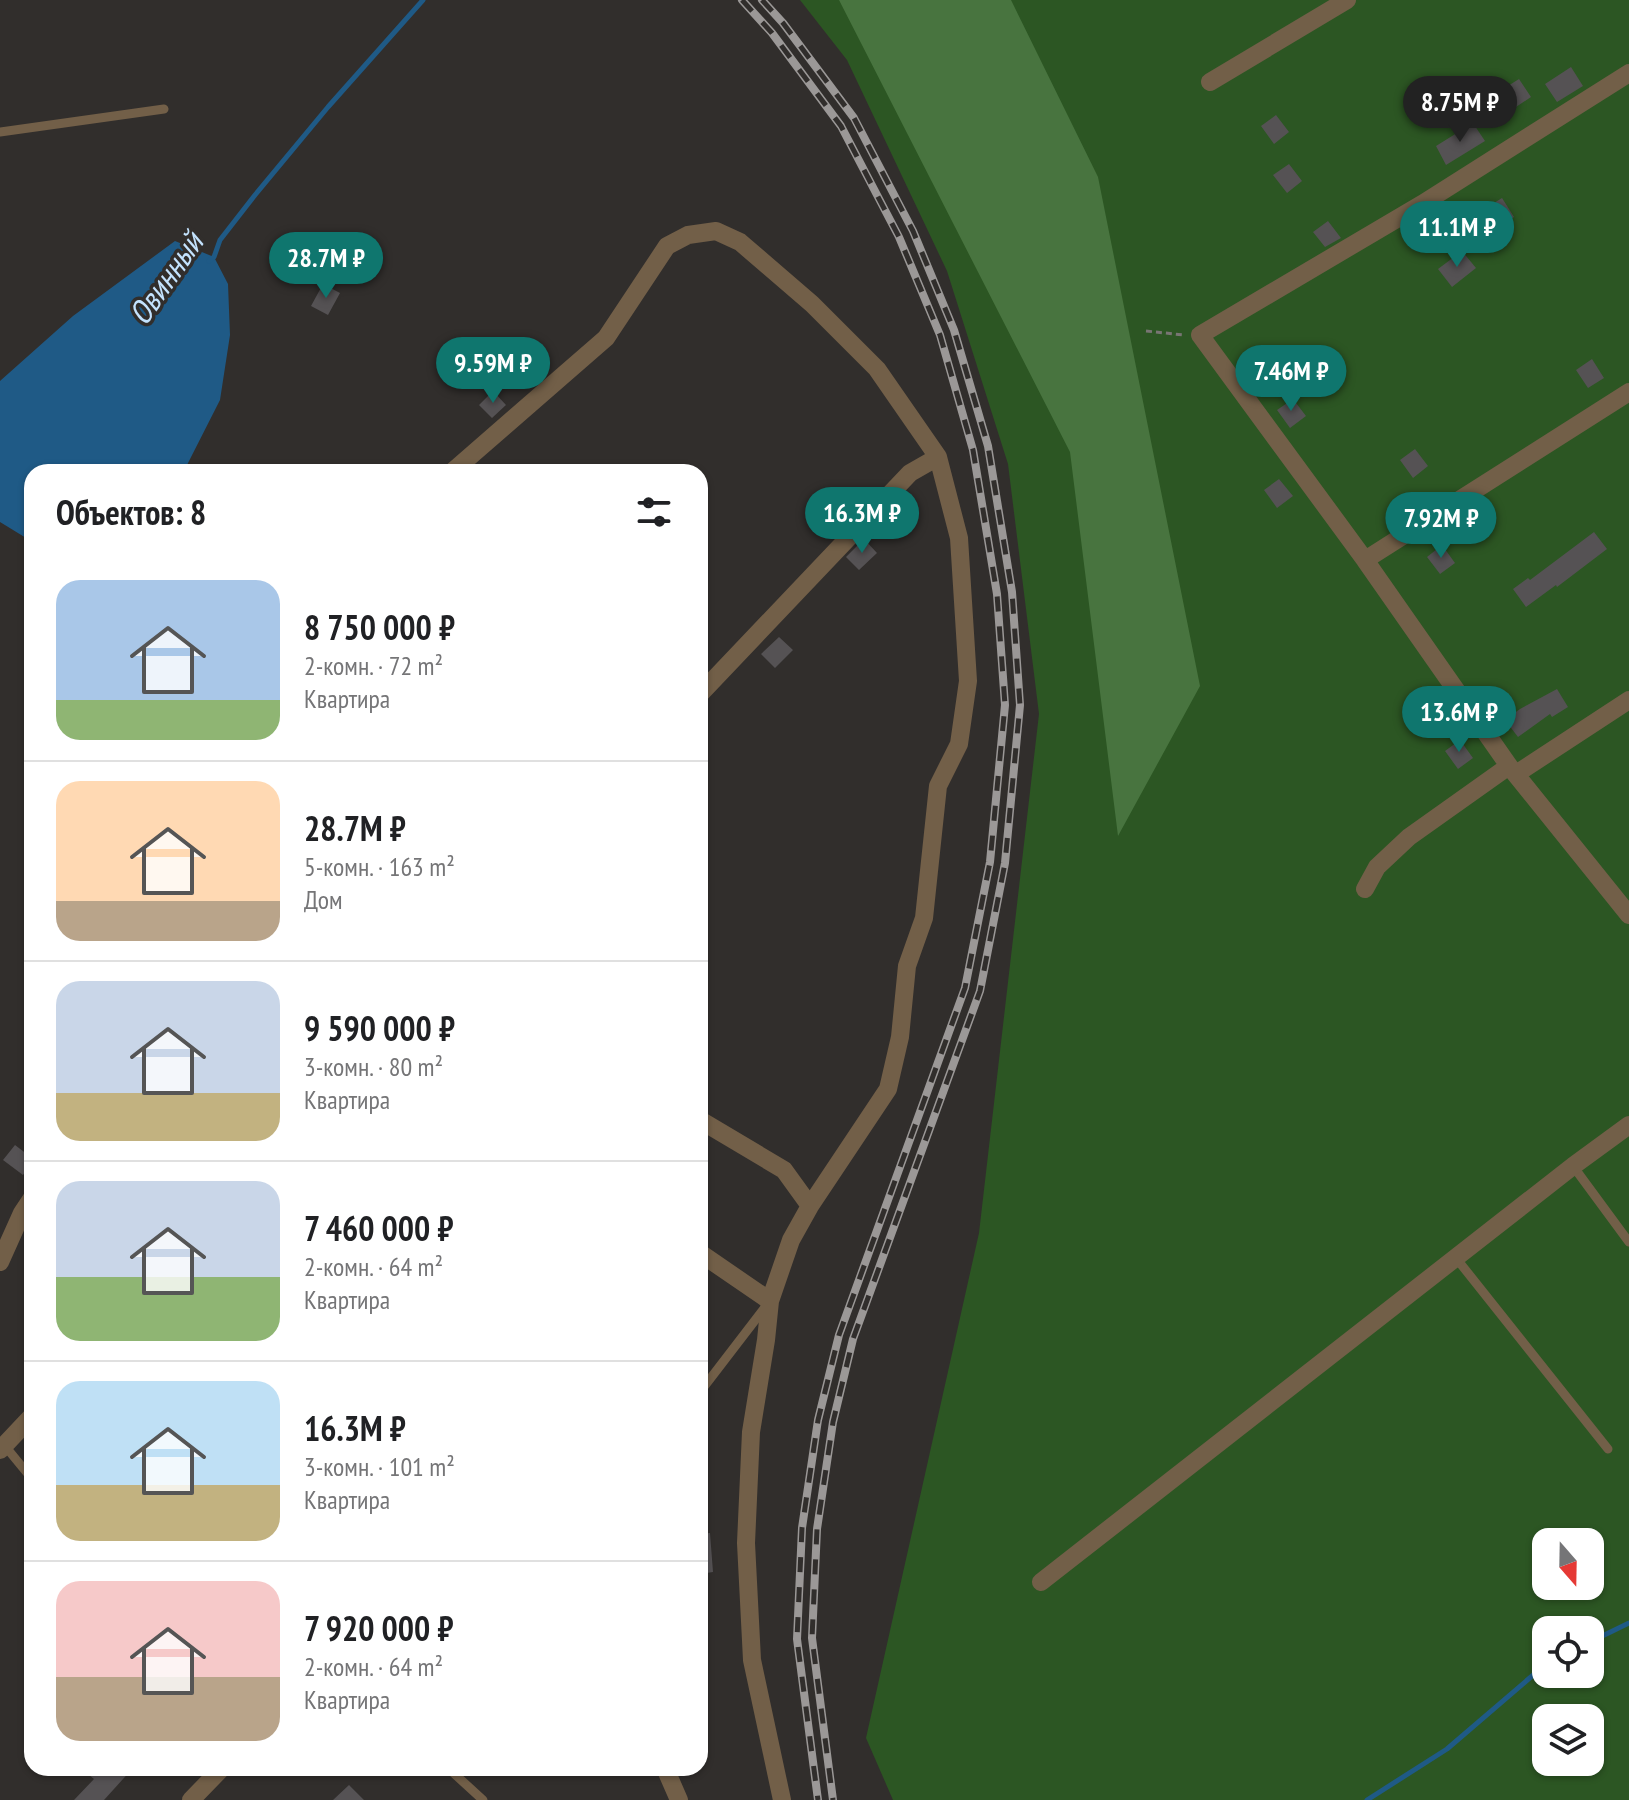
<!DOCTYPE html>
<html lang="ru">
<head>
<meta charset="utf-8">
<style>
	body { margin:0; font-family:"PT Sans Narrow",sans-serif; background:#f2f2f2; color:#202124; height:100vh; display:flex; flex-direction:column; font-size:30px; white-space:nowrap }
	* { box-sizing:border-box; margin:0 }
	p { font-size:26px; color:#757577 }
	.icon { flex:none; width:44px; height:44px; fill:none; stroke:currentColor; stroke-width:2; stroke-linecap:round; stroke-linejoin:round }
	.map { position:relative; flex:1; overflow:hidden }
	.sheet { position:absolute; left:24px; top:464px; width:684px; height:1312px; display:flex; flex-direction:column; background:#fff; border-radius:24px; box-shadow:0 2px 6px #0004 }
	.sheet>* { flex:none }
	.needle { width:52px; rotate:160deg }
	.buttons { position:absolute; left:1532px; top:1528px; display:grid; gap:16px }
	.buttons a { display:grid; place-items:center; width:72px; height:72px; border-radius:16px; background:#fff; box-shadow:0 2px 6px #0004; font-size:40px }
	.price { position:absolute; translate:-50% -68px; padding:0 18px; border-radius:28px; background:#0f766e; color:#fff; font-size:26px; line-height:52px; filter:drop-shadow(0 2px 4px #0008) }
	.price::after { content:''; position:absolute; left:50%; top:48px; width:24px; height:18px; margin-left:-12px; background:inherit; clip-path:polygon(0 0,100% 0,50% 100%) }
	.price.on { background:#222; color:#fff }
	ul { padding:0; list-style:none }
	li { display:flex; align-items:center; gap:24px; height:200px; padding:0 32px }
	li+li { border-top:2px solid #e0e0e0 }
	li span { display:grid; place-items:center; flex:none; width:224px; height:160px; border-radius:24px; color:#555 }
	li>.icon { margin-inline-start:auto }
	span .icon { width:96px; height:96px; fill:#fffc; stroke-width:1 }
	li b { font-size:34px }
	h2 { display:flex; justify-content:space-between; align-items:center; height:96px; padding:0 32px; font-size:34px }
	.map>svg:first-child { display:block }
</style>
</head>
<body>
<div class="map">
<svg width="1629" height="1800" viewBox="0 0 1629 1800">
	<rect width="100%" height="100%" fill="#312e2c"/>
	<path fill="#2c5623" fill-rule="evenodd" d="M800 0H1629V1800H893L866 1738 979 1233 1039 714 1008 464 947 271 847 60ZM1546 1542H1590V1586H1546ZM1546 1630H1590V1674H1546ZM1546 1718H1590V1762H1546Z"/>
	<path fill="#48743f" d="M839 0H1011L1098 177 1200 686 1118 836 1070 452Z"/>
	<path fill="#1f5a86" d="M175 241 214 257 228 284 230 335 220 400 187 465 179 472H32L31 541 0 522V381L73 316Z"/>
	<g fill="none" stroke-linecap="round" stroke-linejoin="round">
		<path stroke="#1f5a86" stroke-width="5" d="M209 261 214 257 220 240 255 195 328 107 423 0
			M1590 1642 1629 1623
			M1367 1800 1447 1749 1546 1664"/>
	</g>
	<path fill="#555254" d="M1571 67 1583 86 1557 102 1545 84Z
		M1519 79 1531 97 1507 113 1495 94Z
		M1276 115 1289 132 1274 144 1261 126Z
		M1473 123 1485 141 1446 165 1436 146Z
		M1289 164 1302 181 1287 193 1273 175Z
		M1502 198 1514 217 1498 227 1486 208Z
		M1440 207 1452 226 1436 236 1424 218Z
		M1328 221 1341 238 1325 247 1313 232Z
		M1462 251 1476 268 1452 287 1438 269Z
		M323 284 340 293 328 315 311 306Z
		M1592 359 1604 378 1588 388 1576 370Z
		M493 391 506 405 492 418 479 405Z
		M1293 399 1306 416 1290 428 1277 410Z
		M1415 449 1428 466 1413 478 1400 460Z
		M1279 479 1293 496 1277 508 1264 490Z
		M1594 532 1607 549 1557 587 1556 585 1526 607 1513 589 1528 578 1530 580Z
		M864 539 877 553 859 570 846 557Z
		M1442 545 1455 563 1440 574 1427 557Z
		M779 637 793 650 775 668 761 654Z
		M1557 689 1568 707 1552 717 1550 714 1518 737 1505 720 1520 709Z
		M1460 740 1473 758 1458 769 1445 751Z
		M15 1145 32 1158V1163L23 1175 3 1160Z
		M710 1533 713 1572 700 1574V1534Z
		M96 1768H133L104 1800H74L94 1779 89 1775Z
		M349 1785 364 1800H333Z"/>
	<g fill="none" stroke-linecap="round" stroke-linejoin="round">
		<path stroke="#787573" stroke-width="3" stroke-dasharray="6 4" stroke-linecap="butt" d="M1146 331 1184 335"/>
		<path stroke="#725f48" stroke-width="9" d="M0 132 164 109
			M1573 1166 1629 1242
			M1456 1258 1608 1449
			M700 1392 766 1306
			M5 1446 28 1474 32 1475
			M448 1768 483 1800"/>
		<path stroke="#725f48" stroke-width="18" d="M1629 73 1422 204 1200 335 1365 560 1509 766 1629 915
			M1210 82 1347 0
			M452 472 606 338 667 246 688 235 716 231 740 242 812 304 877 369 938 457 959 538 968 681 959 744 938 786 924 918 907 966 900 1037 888 1089 810 1206 791 1240 770 1301 766 1340 751 1432 746 1543 752 1660 782 1800
			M1365 560 1629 392
			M700 694 910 473 938 457
			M1516 774 1629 700
			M1365 889 1377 867 1409 837 1509 766
			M700 1120 784 1170 810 1206
			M700 1253 770 1301
			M0 1262 22 1213 32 1198
			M0 1450 32 1416
			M1041 1582 1573 1166 1629 1125
			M665 1768 679 1800
			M191 1800 222 1768"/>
		<g stroke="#9b9897" stroke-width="8">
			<path id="rail" d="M742 0 772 33 841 126 899 237 940 335 973 450 997 594 1005 705 990 862 965 988 839 1335 818 1420 802 1528 797 1639 818 1800
				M762 0 783 23 854 118 913 231 954 330 988 446 1012 592 1020 705 1005 863 980 991 853 1339 833 1422 817 1529 812 1638 833 1800"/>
		</g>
		<use href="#rail" stroke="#312e2c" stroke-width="5" stroke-dasharray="15" stroke-linecap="butt"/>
	</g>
	<g text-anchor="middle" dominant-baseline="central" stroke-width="7" stroke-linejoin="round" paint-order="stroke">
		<g font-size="32" font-style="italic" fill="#c4e3fe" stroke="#312e2c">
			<text transform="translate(165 278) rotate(-55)">Овинный</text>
		</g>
	</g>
</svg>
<div class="buttons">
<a><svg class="needle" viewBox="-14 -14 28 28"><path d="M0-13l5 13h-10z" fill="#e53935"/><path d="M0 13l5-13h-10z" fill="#757577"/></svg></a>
<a><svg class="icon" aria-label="locate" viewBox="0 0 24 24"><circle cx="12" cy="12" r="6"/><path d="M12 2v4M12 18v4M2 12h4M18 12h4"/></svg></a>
<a><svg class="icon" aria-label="layers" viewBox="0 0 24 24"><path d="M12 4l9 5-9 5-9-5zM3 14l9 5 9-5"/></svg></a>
</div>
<b class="price on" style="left:1460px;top:144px">8.75M ₽</b>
<b class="price" style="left:1457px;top:269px">11.1M ₽</b>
<b class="price" style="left:326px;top:300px">28.7M ₽</b>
<b class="price" style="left:493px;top:405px">9.59M ₽</b>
<b class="price" style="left:1291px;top:413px">7.46M ₽</b>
<b class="price" style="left:862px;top:555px">16.3M ₽</b>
<b class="price" style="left:1441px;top:560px">7.92M ₽</b>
<b class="price" style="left:1459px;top:754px">13.6M ₽</b>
<section class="sheet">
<h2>Объектов: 8<svg class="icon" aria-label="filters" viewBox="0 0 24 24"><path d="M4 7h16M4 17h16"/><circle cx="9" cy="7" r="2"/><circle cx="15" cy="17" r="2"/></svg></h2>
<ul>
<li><span style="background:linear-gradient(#a9c7e8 75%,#8fb573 0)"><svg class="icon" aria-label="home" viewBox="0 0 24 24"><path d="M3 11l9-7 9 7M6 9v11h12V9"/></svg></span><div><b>8 750 000 ₽</b><p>2-комн. · 72 m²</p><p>Квартира</p></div></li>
<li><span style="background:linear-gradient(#ffd9b3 75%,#b9a48a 0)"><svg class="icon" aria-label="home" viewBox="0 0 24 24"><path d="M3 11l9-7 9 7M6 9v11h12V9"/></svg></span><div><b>28.7M ₽</b><p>5-комн. · 163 m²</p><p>Дом</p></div></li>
<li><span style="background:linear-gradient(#c9d6e8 70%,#c2b280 0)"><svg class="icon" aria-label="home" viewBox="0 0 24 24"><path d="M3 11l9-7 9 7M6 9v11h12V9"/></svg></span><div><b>9 590 000 ₽</b><p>3-комн. · 80 m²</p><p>Квартира</p></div></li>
<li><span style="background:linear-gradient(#c9d6e8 60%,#8fb573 0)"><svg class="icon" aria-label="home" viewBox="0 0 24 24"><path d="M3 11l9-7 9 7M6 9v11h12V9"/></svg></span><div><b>7 460 000 ₽</b><p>2-комн. · 64 m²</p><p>Квартира</p></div></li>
<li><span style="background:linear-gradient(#bfe0f5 65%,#c2b280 0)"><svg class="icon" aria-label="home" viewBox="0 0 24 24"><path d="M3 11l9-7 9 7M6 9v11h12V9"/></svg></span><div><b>16.3M ₽</b><p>3-комн. · 101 m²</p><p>Квартира</p></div></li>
<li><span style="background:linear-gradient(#f6c9c9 60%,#b9a48a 0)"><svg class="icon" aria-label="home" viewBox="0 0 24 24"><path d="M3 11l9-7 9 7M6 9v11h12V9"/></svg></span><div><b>7 920 000 ₽</b><p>2-комн. · 64 m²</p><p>Квартира</p></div></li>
</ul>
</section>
</div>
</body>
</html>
